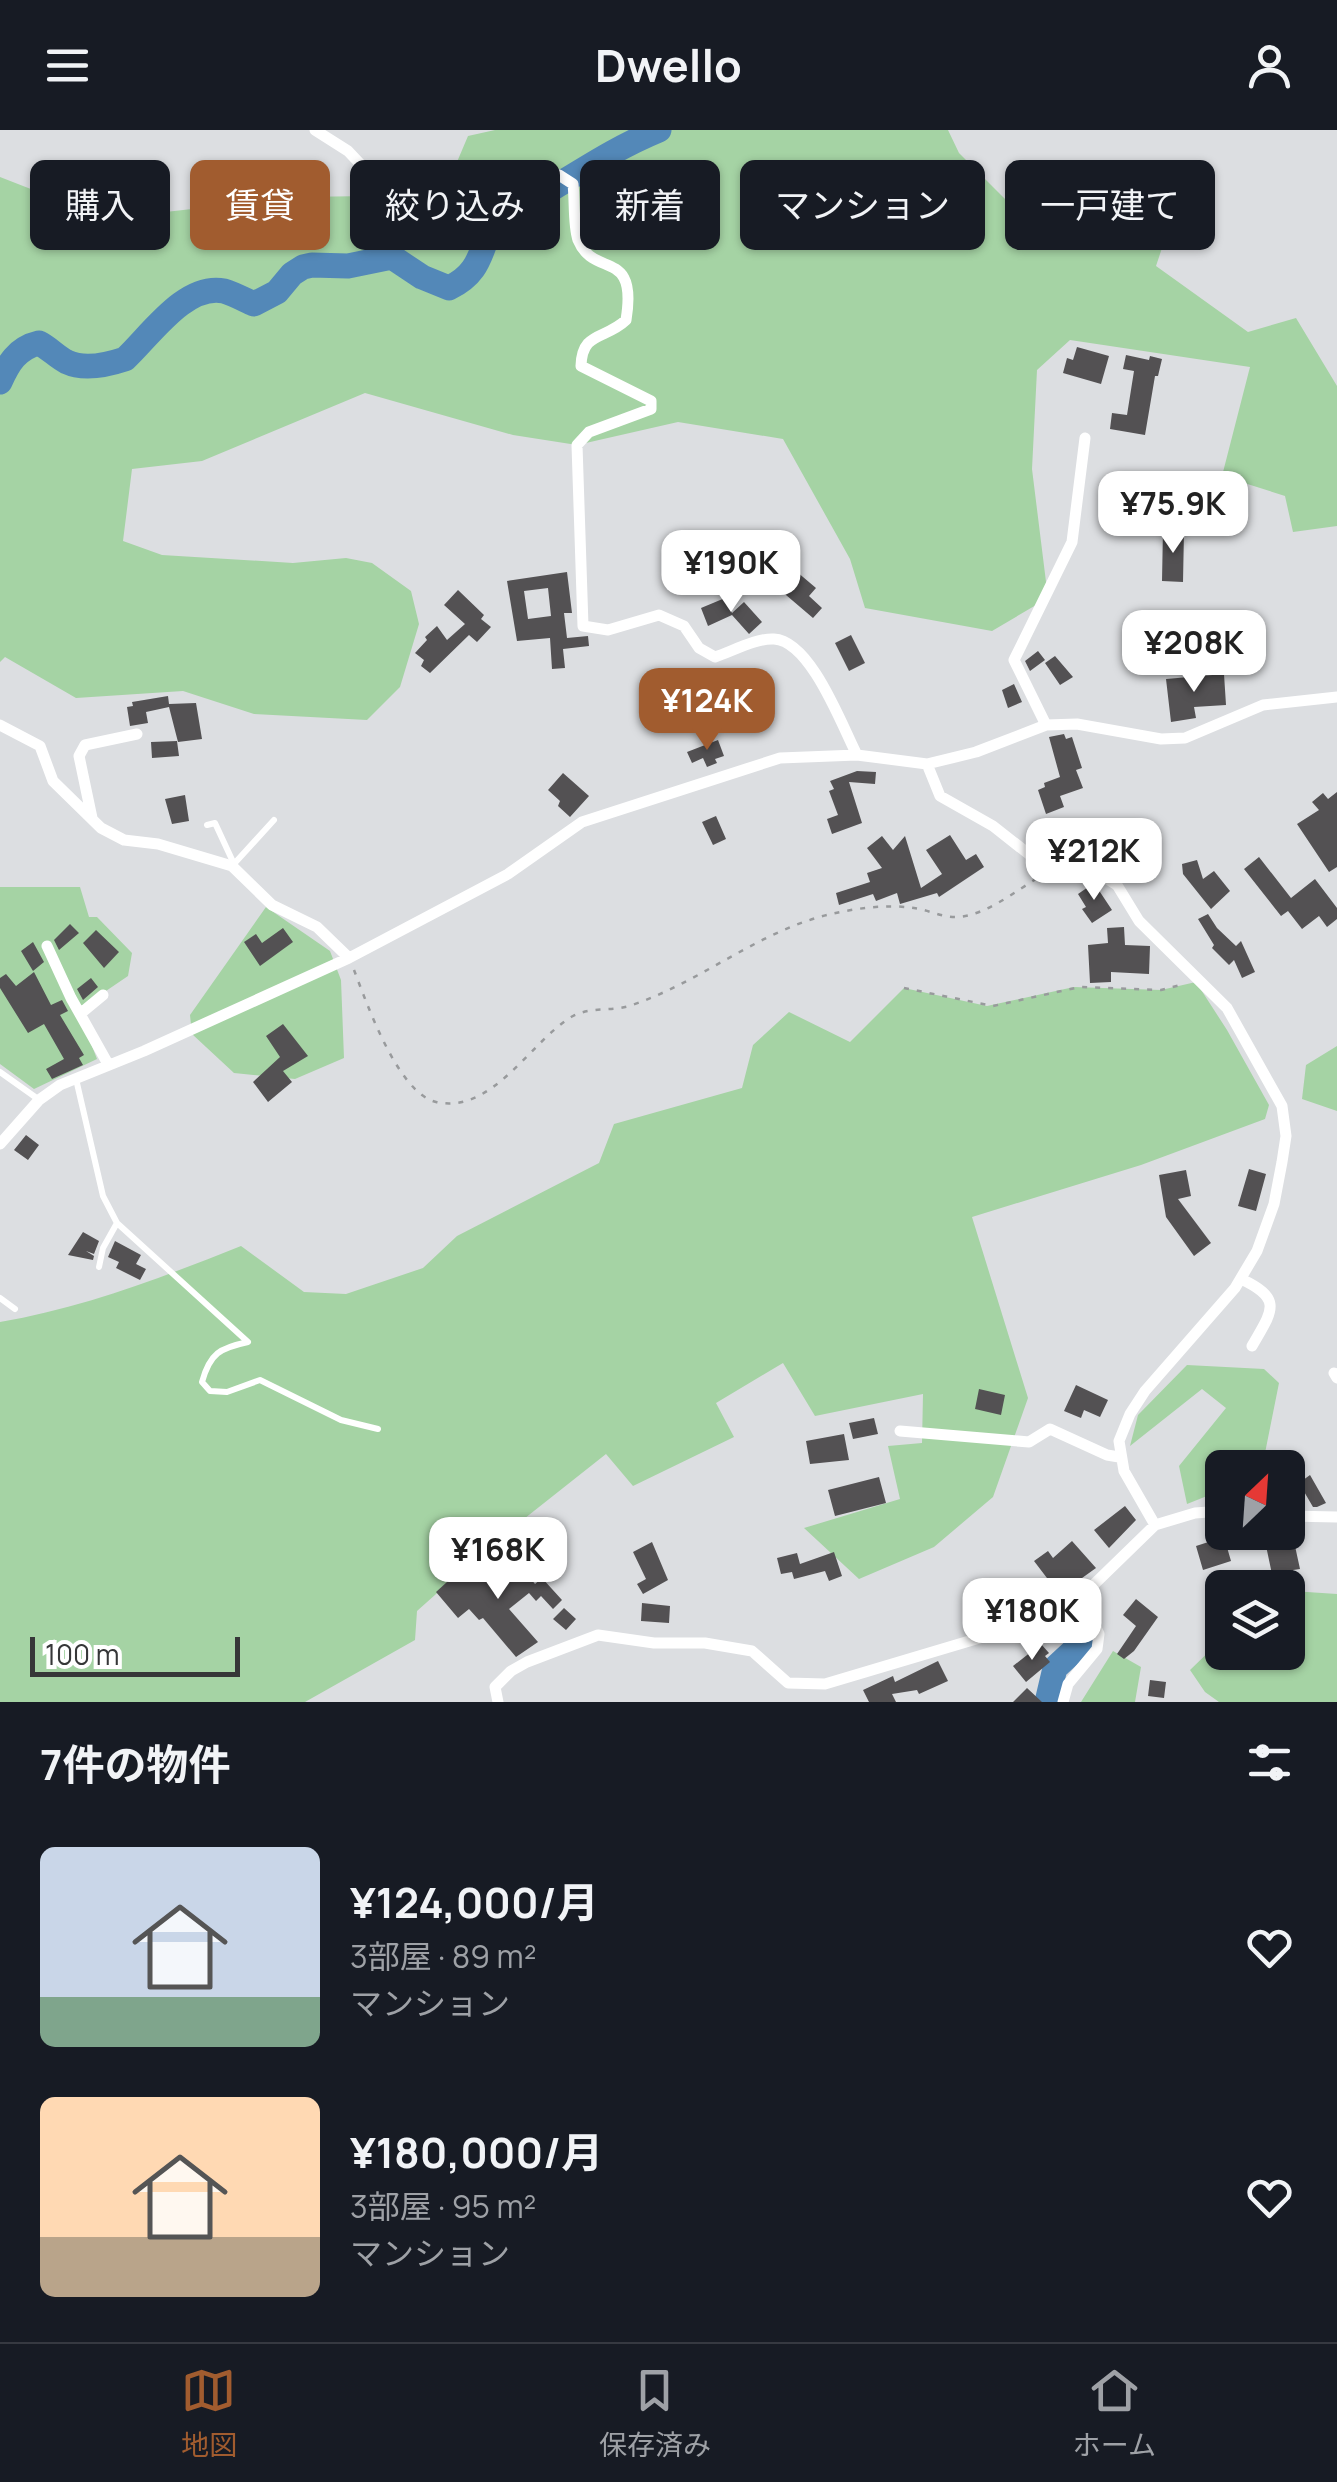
<!DOCTYPE html>
<html lang="ja">
<head>
<meta charset="utf-8">
<style>
	body { margin:0; font-family:Manrope,"Noto Sans JP",sans-serif; background:#242831; color:#f1f3f6; height:100vh; display:flex; flex-direction:column; font-size:38px; white-space:nowrap }
	* { box-sizing:border-box; margin:0 }
	p { font-size:32px; color:#9ea1a6 }
	.icon { flex:none; width:55px; height:55px; fill:none; stroke:currentColor; stroke-width:2; stroke-linecap:round; stroke-linejoin:round }
	.map { position:relative; height:1572px; overflow:hidden }
	.sheet { display:flex; flex-direction:column; background:#171b24; flex:1 }
	.sheet>* { flex:none }
	.hud { position:absolute; left:30px; top:30px; width:1278px; height:90px; display:flex; gap:20px }
	.needle { width:65px; rotate:25deg }
	.controls { position:absolute; left:1205px; top:1320px; display:grid; gap:20px }
	.controls a { display:grid; place-items:center; width:100px; height:100px; border-radius:15px; background:#171b24; box-shadow:0 2px 8px #0004; font-size:50px }
	.scale { position:absolute; left:30px; bottom:25px; width:210px; box-sizing:border-box; padding-left:10px; border:5px solid #363738; border-top:0; font-size:28px; line-height:35px; white-space:nowrap; color:#363738; -webkit-text-stroke:8px #fff; paint-order:stroke }
	.price { position:absolute; translate:-50% -85px; padding:0 22px; border-radius:20px; background:#fff; color:#222; font-size:32px; line-height:65px; filter:drop-shadow(0 2px 5px #0008) }
	.price::after { content:''; position:absolute; left:50%; top:60px; width:30px; height:22px; margin-left:-15px; background:inherit; clip-path:polygon(0 0,100% 0,50% 100%) }
	.price.selected { background:#a15c2f; color:#fff }
	ul { padding:0; list-style:none }
	li { display:flex; align-items:center; gap:30px; height:250px; padding:0 40px }
	li span { display:grid; place-items:center; flex:none; width:280px; height:200px; border-radius:15px; color:#555 }
	li>.icon { margin-inline-start:auto }
	span .icon { width:120px; height:120px; fill:#fffc; stroke-width:1 }
	li b { font-size:42px }
	h2 { display:flex; justify-content:space-between; align-items:center; height:120px; padding:0 40px; font-size:42px }
	.chip { padding:0 35px; border-radius:15px; background:#171b24; box-shadow:0 2px 8px #0004; font-size:35px; line-height:90px }
	.chip.selected { background:#a15c2f; color:#fff }
	header { display:flex; justify-content:space-between; align-items:center; height:130px; padding:0 40px; background:#171b24; font-size:45px; font-weight:700 }
	.tabs { display:flex; justify-content:space-around; align-items:center; height:140px; border-top:2px solid #363941; background:#171b24; font-size:28px; color:#9ea1a6 }
	.tabs a { display:grid; justify-items:center; gap:5px }
	.tabs .selected { color:#a15c2f }
	.map>svg:first-child { display:block }
</style>
</head>
<body>
<header><svg class="icon" aria-label="menu" viewBox="0 0 24 24"><path d="M4 6h16M4 12h16M4 18h16"/></svg>Dwello<svg class="icon" aria-label="person" viewBox="0 0 24 24"><circle cx="12" cy="8" r="4"/><path d="M4 21q1-7 8-7t8 7"/></svg></header>
<div class="map">
<svg width="1337" height="1572" viewBox="0 0 1337 1572">
	<rect width="100%" height="100%" fill="#dcdee1"/>
	<path fill="#a5d3a4" d="M495 0H948L959 23 1007 71C1069 50 1119 25 1183 55L1156 136 1248 202 1296 188 1337 256V396L1293 402 1285 366 1222 346 1250 237 1070 210 1037 240 1032 339 1048 468 992 501 865 478 850 429 783 309 678 292 577 315 513 305 365 263 202 331 132 339 123 411 162 425 293 433 346 428 372 433 411 461 419 494 400 557 367 590 254 584 183 561 76 568 5 527 0 532V47L77 77 139 85 298 67 443 65 468 6Z
		M0 757H80L89 787H97L132 823 128 846 78 880 97 929 34 959 0 934Z
		M266 777 330 821 341 850 344 928 295 949 234 943 192 904 190 885Z
		M1196 852 1227 900 1269 975 1265 989 1141 1035 972 1087 1028 1268 993 1367 934 1417 859 1449 804 1398 900 1369 888 1316 922 1313 923 1264 815 1286 783 1233 716 1273 734 1307 633 1356 606 1324 491 1415 417 1481 415 1510 305 1572H0V1192C83 1178 163 1147 241 1116L304 1162 346 1164 423 1138 457 1106 599 1033 614 994 742 958 753 915 789 882 850 912 904 858 987 876 1074 857 1161 860Z
		M1337 916V981L1302 969 1306 935Z
		M1187 1235 1264 1239 1279 1253 1265 1323 1252 1337 1222 1338V1360L1187 1374 1179 1336 1226 1278 1202 1259 1130 1316 1138 1285Z
		M1292 1461 1337 1464V1572H1219L1205 1562 1190 1540 1222 1509V1522H1288V1463Z
		M1113 1521 1141 1537 1135 1572H1081Z"/>
	<g fill="none" stroke-linecap="round" stroke-linejoin="round">
		<path stroke="#5388b8" stroke-width="25" d="M0 252C8 234 17 218 39 213 49 218 57 227 67 232 84 240 107 235 125 229 150 206 185 153 224 161 234 164 245 170 254 174L277 162 292 144 303 137 312 135 348 136 392 127 422 147 449 158C489 139 477 109 502 85 516 72 535 69 550 60 588 37 618 17 659 0
			M1047 1572 1055 1538 1083 1512"/>
	</g>
	<path fill="#535153" fill-rule="evenodd" d="M1077 217 1109 226 1101 254 1063 243 1067 228 1073 230Z
		M1126 225 1149 230 1150 226 1162 229 1158 246H1155L1145 305 1110 299 1112 283 1127 285 1134 241 1123 239Z
		M1163 399 1184 401 1183 452 1162 451Z
		M761 434 771 443 758 457 748 447Z
		M790 436 816 458 809 466 822 478 813 488 786 465 789 461 778 450Z
		M567 442 572 483H564L567 508 588 506 589 516 563 519 565 538 552 539 550 508 517 511 507 451ZM548 458 551 486 528 489 524 461Z
		M458 460 484 485 481 489 491 497 477 512 469 505 430 543 421 536 424 530 415 523 427 510 425 507 437 496 447 510 465 494 444 475Z
		M725 468 732 483 744 472 762 492 749 504 732 485 708 496 701 478Z
		M851 505 865 533 849 541 835 513Z
		M1038 521 1045 530 1030 541 1025 531Z
		M1055 526 1073 547 1060 555 1045 533Z
		M1224 544 1226 575 1194 577 1196 588 1171 592 1166 549Z
		M1014 554 1022 572 1008 578 1002 560Z
		M168 566 169 574 196 573 202 609 178 612 169 577 146 582 148 593 130 596 127 577 133 576 132 572Z
		M1064 604 1066 609 1072 607 1082 638 1076 640 1083 658 1060 666 1064 677 1046 684 1038 660 1045 657 1044 653 1060 647 1049 607Z
		M718 610 724 626 715 629 717 633 707 637 703 628 692 633 687 622Z
		M177 611 179 626 152 628 151 612Z
		M857 641 876 642 875 654 849 652 862 693 832 704 827 689 838 685 829 661 834 659 830 651Z
		M563 643 589 666 570 687 558 676 560 671 548 660Z
		M1337 662V737L1329 742 1297 694 1319 680 1312 672 1323 663 1328 669Z
		M185 665 189 691 172 694 165 669Z
		M716 686 726 709 713 715 702 692Z
		M950 705 966 730 976 724 984 737 939 767 937 763 900 774 897 763 876 771 873 764 839 775 836 763 870 752 867 743 882 738 867 718 882 706 893 720 905 706 921 758 942 744 926 720Z
		M1259 727 1291 768 1315 749 1337 778V789L1327 797 1319 786 1302 799 1288 781 1281 786 1244 739Z
		M1197 730 1203 749 1214 741 1230 761 1211 779 1183 744 1182 734Z
		M1094 753 1112 780 1092 793 1082 779 1086 777 1078 764Z
		M1208 784 1217 798 1236 816 1241 811 1255 842 1242 848 1234 830 1229 835 1212 818 1214 815 1198 789Z
		M70 794 79 803 59 820 54 810Z
		M1124 797 1125 815 1150 816 1149 844 1111 842V852L1090 853 1088 815 1108 813 1107 798Z
		M283 798 293 812 260 836 244 812 256 804 262 813Z
		M96 800 119 822 104 838 83 813Z
		M33 812 44 832 33 841 21 821Z
		M34 842 51 875 62 870 68 881 60 885 84 925 79 928 83 935 52 949 46 939 64 929 44 894 28 903 0 858V848L6 844 16 856Z
		M91 848 98 857 83 870 77 859Z
		M283 894 308 926 283 941 292 952 268 972 253 952 280 927 266 906Z
		M26 1005 39 1015 28 1030 14 1020Z
		M1249 1039 1266 1044 1256 1081 1238 1076Z
		M1186 1040 1191 1066 1178 1069 1211 1113 1194 1126 1166 1087 1159 1045Z
		M83 1102 99 1111 94 1124 86 1121 94 1126 93 1130 68 1125Z
		M115 1111 141 1125 136 1134 146 1139 140 1150 116 1138 119 1132 108 1127Z
		M1076 1255 1108 1270 1100 1287 1084 1280 1081 1288 1064 1281Z
		M979 1259 1005 1265 1001 1285 975 1279Z
		M874 1288 878 1304 853 1309 849 1293Z
		M844 1304 849 1330 810 1334 806 1311Z
		M1310 1345 1326 1373 1317 1377H1313L1299 1353Z
		M879 1347 886 1373 835 1386 828 1360Z
		M1125 1376 1136 1390 1109 1418 1094 1400Z
		M1224 1407 1231 1431 1203 1440 1196 1416Z
		M1286 1407 1288 1418 1295 1416 1300 1439 1293 1440 1294 1445 1273 1449 1265 1411Z
		M1072 1411 1096 1438 1043 1476 1034 1466 1050 1452 1034 1431 1048 1421 1053 1428Z
		M652 1412 668 1450 643 1464 637 1454 646 1449 633 1422Z
		M834 1422 842 1446 829 1451 825 1441 794 1449 792 1442 781 1444 777 1428 797 1423 800 1434Z
		M517 1432 535 1454 542 1448 562 1470 553 1479 541 1466 536 1471 529 1463 509 1479 538 1512 516 1527 483 1488 479 1490 469 1479 458 1488 436 1462 458 1442 460 1445 469 1438 479 1450 487 1443 494 1452Z
		M1136 1469 1158 1487 1134 1521 1124 1529 1117 1524 1136 1496 1123 1485Z
		M642 1473 670 1476 669 1493 641 1491Z
		M564 1478 576 1489 566 1500 553 1489Z
		M1041 1514 1049 1523 1045 1526 1050 1532 1026 1552 1013 1536Z
		M938 1531 948 1551 919 1564 917 1560 892 1564 896 1572H869L863 1560 893 1546 895 1552Z
		M1150 1550 1166 1552 1164 1568 1148 1566Z
		M1027 1558 1042 1572H1013Z"/>
	<g fill="none" stroke-linecap="round" stroke-linejoin="round">
		<path stroke="#989a9c" stroke-width="2.5" stroke-dasharray="5 8" stroke-linecap="butt" d="M354 840C367 874 398 963 436 972 493 985 532 909 573 886 592 876 613 882 632 875 703 851 758 801 831 784 857 778 888 774 914 778 929 780 943 788 958 787 986 785 1016 761 1039 747
			M904 858 993 876 1080 857 1161 860 1184 854"/>
		<path stroke="#fff" stroke-width="6" d="M207 695 215 693 234 734
			M233 735 274 690
			M0 942 38 969
			M76 949 103 1066 117 1093 248 1212C220 1218 210 1223 202 1252L210 1261 227 1262 260 1250 341 1290 378 1299
			M99 1137 103 1118 117 1093
			M0 1168 15 1179"/>
		<path stroke="#fff" stroke-width="11" d="M315 0 348 21 380 55 413 71 457 62 523 41 559 45 573 54C575 71 573 95 578 110 594 149 638 117 626 190 605 210 582 201 581 236L651 271V279L589 302 577 315 583 496 608 500 659 485 684 496 699 518 715 527C733 521 756 508 774 509 811 511 842 596 857 625
			M0 595 40 616 53 651 101 698 124 710 158 714 232 736 272 775 317 797 349 828
			M1046 595 1014 530 1072 412 1085 308
			M927 634 940 666 993 696 1049 740 1090 738 1117 755 1139 791 1227 878 1282 976 1286 1006 1282 1032 1274 1074 1257 1121 1235 1158 1145 1261 1130 1284 1119 1311 1124 1341 1155 1395
			M92 688 79 626 85 615 137 604
			M47 816 71 868 108 934
			M80 884 103 865
			M0 1014 39 970 60 955 144 921 349 828 508 744 582 692 780 628 857 625 927 634 976 622 1046 595 1077 594 1161 609 1185 608 1263 575 1337 567
			M1241 1149C1284 1169 1272 1181 1252 1216
			M1334 1243 1337 1248
			M900 1301 1029 1312 1050 1299 1107 1325 1119 1327
			M1288 1386 1337 1387
			M498 1572 495 1557 511 1541 527 1532 598 1505 654 1513H705L752 1521 788 1553 825 1554 1030 1493 1081 1467 1155 1395 1195 1383 1222 1381
			M1063 1572 1068 1554 1097 1519 1099 1504 1081 1467"/>
	</g>
</svg>
<div class="controls">
<a><svg class="needle" viewBox="-14 -14 28 28"><path d="M0-13l5 13h-10z" fill="#e53935"/><path d="M0 13l5-13h-10z" fill="#9ea1a6"/></svg></a>
<a><svg class="icon" aria-label="layers" viewBox="0 0 24 24"><path d="M12 4l9 5-9 5-9-5zM3 14l9 5 9-5"/></svg></a>
</div>
<div class="scale">100 m</div>
<b class="price" style="left:1173px;top:426px">¥75.9K</b>
<b class="price" style="left:731px;top:485px">¥190K</b>
<b class="price" style="left:1194px;top:565px">¥208K</b>
<b class="price selected" style="left:707px;top:623px">¥124K</b>
<b class="price" style="left:1094px;top:773px">¥212K</b>
<b class="price" style="left:498px;top:1472px">¥168K</b>
<b class="price" style="left:1032px;top:1533px">¥180K</b>
<div class="hud">
<a class="chip">購入</a>
<a class="chip selected">賃貸</a>
<a class="chip">絞り込み</a>
<a class="chip">新着</a>
<a class="chip">マンション</a>
<a class="chip">一戸建て</a>
</div>
</div>
<section class="sheet">
<h2>7件の物件<svg class="icon" aria-label="filters" viewBox="0 0 24 24"><path d="M4 7h16M4 17h16"/><circle cx="9" cy="7" r="2"/><circle cx="15" cy="17" r="2"/></svg></h2>
<ul>
<li><span style="background:linear-gradient(#c9d6e8 75%,#7fa58c 0)"><svg class="icon" aria-label="home" viewBox="0 0 24 24"><path d="M3 11l9-7 9 7M6 9v11h12V9"/></svg></span><div><b>¥124,000/月</b><p>3部屋 · 89 m²</p><p>マンション</p></div><svg class="icon" aria-label="heart" viewBox="0 0 24 24"><path d="M12 20l-8-8c-3-5 5-10 8-4 3-6 11-1 8 4z"/></svg></li>
<li><span style="background:linear-gradient(#ffd9b3 70%,#b9a48a 0)"><svg class="icon" aria-label="home" viewBox="0 0 24 24"><path d="M3 11l9-7 9 7M6 9v11h12V9"/></svg></span><div><b>¥180,000/月</b><p>3部屋 · 95 m²</p><p>マンション</p></div><svg class="icon" aria-label="heart" viewBox="0 0 24 24"><path d="M12 20l-8-8c-3-5 5-10 8-4 3-6 11-1 8 4z"/></svg></li>
</ul>
</section>
<nav class="tabs">
<a class="selected"><svg class="icon" aria-label="map" viewBox="0 0 24 24"><path d="M3 6l6-2 6 2 6-2v14l-6 2-6-2-6 2zM9 4v14M15 6v14"/></svg>地図</a>
<a><svg class="icon" aria-label="saved" viewBox="0 0 24 24"><path d="M7 4h10v16l-5-4-5 4z"/></svg>保存済み</a>
<a><svg class="icon" aria-label="home" viewBox="0 0 24 24"><path d="M3 11l9-7 9 7M6 9v11h12V9"/></svg>ホーム</a>
</nav>
</body>
</html>
